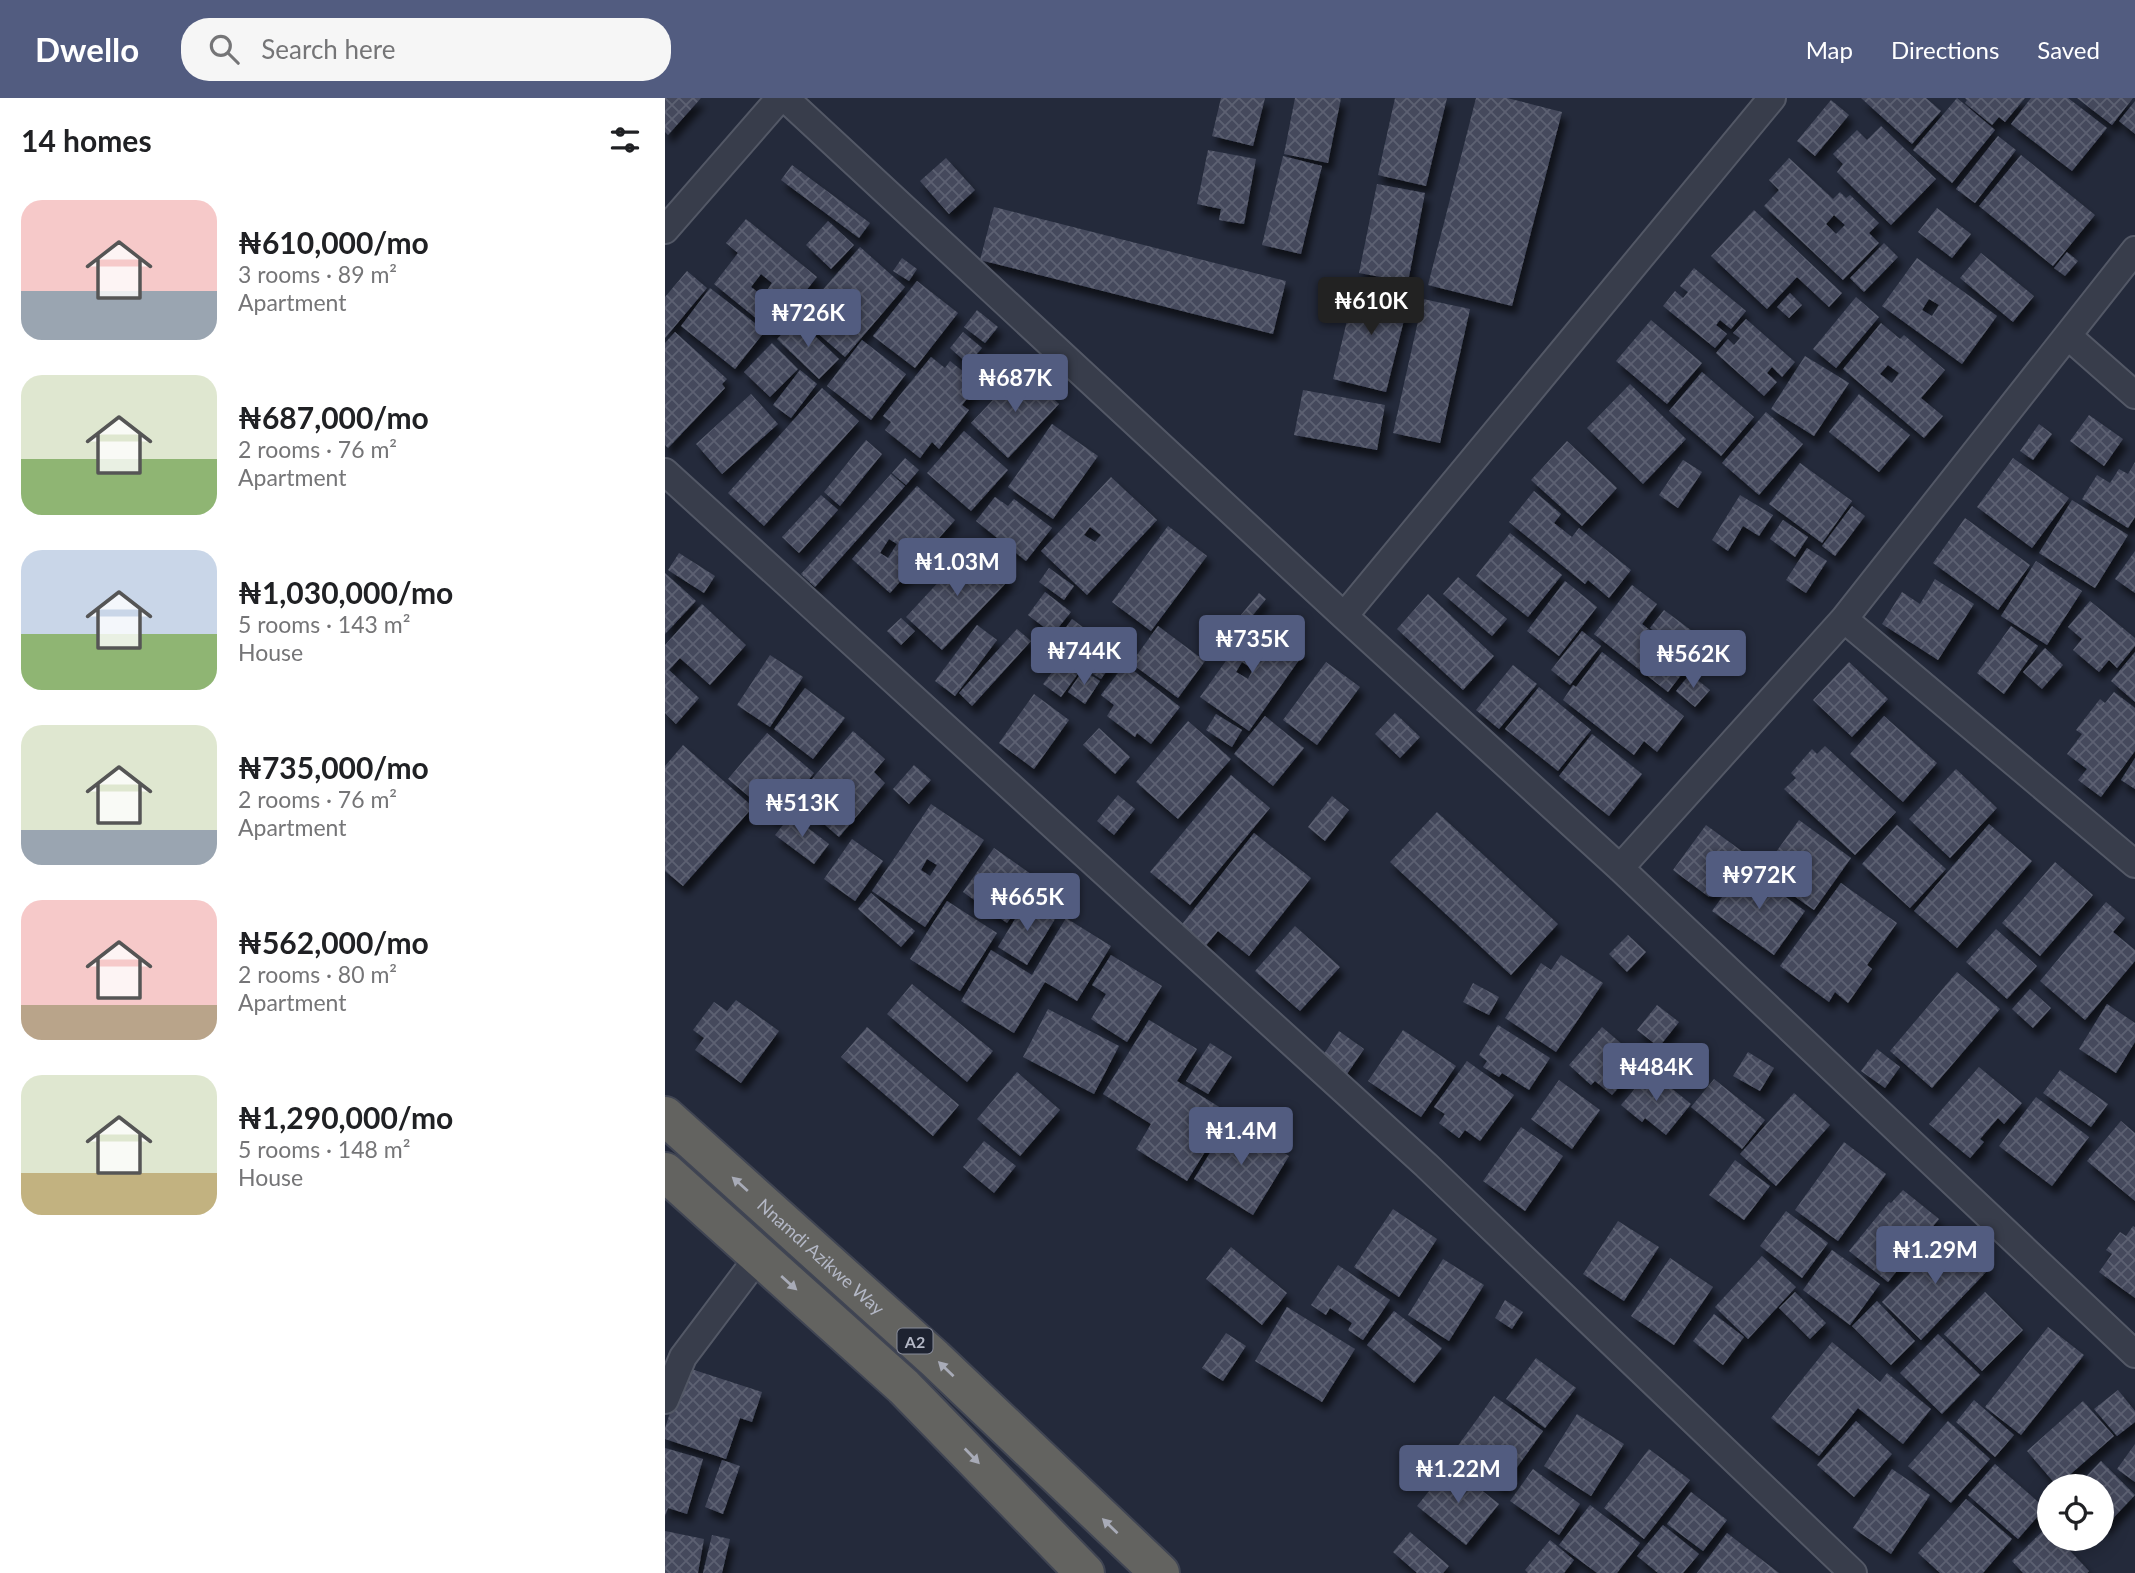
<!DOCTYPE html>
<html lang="en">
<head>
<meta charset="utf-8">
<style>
	body { margin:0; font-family:Lato,sans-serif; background:#f6f6f6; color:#202124; height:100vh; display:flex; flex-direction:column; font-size:26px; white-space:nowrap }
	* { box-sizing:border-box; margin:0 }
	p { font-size:23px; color:#757577 }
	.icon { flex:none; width:38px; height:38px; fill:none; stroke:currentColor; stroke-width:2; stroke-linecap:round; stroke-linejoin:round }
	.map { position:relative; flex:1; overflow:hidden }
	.sheet { display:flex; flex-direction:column; background:#fff; width:665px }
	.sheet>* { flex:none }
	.controls { position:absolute; left:1372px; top:1376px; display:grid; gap:14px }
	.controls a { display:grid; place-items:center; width:77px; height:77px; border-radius:50%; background:#fff; box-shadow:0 4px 18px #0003; font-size:35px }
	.price { position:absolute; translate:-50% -60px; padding:0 16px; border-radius:7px; background:#525c80; color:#fff; font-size:23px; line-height:46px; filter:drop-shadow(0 2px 4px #0008) }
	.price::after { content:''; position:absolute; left:50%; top:42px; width:21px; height:16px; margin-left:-10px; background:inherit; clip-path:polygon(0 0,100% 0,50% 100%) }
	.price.on { background:#222; color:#fff }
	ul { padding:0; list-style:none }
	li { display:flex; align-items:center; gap:21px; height:175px; padding:0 21px }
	li span { display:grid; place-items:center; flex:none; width:196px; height:140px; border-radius:21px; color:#555 }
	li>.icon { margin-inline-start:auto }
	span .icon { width:84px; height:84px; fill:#fffc; stroke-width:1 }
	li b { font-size:30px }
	h2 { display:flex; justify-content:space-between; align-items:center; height:84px; padding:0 21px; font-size:30px }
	header { display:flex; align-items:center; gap:42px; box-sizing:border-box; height:98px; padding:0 35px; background:#525c80; color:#fff }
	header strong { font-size:33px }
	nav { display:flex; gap:38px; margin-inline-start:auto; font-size:24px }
	.search { width:490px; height:63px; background:#f6f6f6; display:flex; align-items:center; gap:18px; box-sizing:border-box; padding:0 24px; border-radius:28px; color:#757577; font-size:26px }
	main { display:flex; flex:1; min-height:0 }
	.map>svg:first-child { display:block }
</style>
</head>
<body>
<header>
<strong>Dwello</strong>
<div class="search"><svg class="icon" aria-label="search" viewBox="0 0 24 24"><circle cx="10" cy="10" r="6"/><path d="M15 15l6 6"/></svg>Search here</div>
<nav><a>Map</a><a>Directions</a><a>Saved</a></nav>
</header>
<main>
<section class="sheet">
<h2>14 homes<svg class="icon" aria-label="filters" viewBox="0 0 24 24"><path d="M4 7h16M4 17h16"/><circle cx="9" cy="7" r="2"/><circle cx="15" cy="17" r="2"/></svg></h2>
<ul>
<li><span style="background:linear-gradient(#f6c9c9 65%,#9aa5b1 0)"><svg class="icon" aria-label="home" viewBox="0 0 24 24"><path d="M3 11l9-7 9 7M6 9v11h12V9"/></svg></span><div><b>₦610,000/mo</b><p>3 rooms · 89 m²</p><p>Apartment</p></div></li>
<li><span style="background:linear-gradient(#dfe7d0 60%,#8fb573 0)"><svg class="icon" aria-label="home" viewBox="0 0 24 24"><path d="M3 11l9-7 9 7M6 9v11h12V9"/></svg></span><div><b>₦687,000/mo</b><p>2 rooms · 76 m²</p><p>Apartment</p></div></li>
<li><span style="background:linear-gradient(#c9d6e8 60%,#8fb573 0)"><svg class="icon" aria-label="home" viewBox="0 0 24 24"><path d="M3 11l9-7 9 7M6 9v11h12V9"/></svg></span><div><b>₦1,030,000/mo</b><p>5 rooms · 143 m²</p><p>House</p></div></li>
<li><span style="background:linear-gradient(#dfe7d0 75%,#9aa5b1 0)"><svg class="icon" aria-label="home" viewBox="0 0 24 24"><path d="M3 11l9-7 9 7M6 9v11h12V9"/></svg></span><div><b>₦735,000/mo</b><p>2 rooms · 76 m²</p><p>Apartment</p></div></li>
<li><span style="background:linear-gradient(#f6c9c9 75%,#b9a48a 0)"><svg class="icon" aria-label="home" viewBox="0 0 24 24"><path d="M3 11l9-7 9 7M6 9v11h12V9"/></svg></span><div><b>₦562,000/mo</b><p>2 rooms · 80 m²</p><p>Apartment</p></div></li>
<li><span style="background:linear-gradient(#dfe7d0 70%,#c2b280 0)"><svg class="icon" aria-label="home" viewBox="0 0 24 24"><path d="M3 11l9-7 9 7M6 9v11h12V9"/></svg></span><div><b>₦1,290,000/mo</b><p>5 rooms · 148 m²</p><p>House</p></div></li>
</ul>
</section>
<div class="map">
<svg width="1470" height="1475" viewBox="0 0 1470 1475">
	<defs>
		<pattern id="building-cross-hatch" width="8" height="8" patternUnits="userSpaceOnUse" patternTransform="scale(1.75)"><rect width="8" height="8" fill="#44495c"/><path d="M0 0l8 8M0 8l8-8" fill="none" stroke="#5d6172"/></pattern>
		<filter id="shadow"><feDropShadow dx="4.5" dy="8" stdDeviation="3.5" flood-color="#0009"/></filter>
	</defs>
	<rect width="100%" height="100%" fill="#242a3b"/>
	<path fill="url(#building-cross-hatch)" fill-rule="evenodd" filter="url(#shadow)" d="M0 0H36L3 37 0 34Z
		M556 0H600L588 48 547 38Z
		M630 0H676L663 65 619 56Z
		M730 0H782L761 88 713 77Z
		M811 0H842L897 14 847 208 763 187Z
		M1196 0H1261L1276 13 1247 46Z
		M1292 0 1330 32 1287 85 1248 52Z
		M1300 0H1360L1340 24 1334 19 1327 27 1300 5 1302 2Z
		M1366 0H1403L1442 30 1407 73 1346 26Z
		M1412 0H1468L1447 27Z
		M1166 2 1184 17 1150 58 1132 43Z
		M1470 3V36L1454 23Z
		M1216 28 1271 81 1226 127 1172 74 1178 66 1168 56 1192 32 1202 42Z
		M1333 38 1351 52 1310 105 1291 91Z
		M543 52 591 61 579 126 554 122 556 111 532 106Z
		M1356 57 1430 117 1388 168 1314 108Z
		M618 58 657 68 636 156 597 147Z
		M281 60 310 92 284 116 255 83Z
		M1124 60 1168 101 1175 94 1181 100 1185 97 1214 125 1204 135 1214 145 1178 182 1099 108 1114 92 1104 82ZM1169 117 1180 127 1171 136 1161 126Z
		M127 67 205 125 194 140 116 82Z
		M712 86 760 95 743 184 694 175Z
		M329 109 621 183 608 236 315 162Z
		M1272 110 1306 136 1287 160 1253 134Z
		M1089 112 1177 195 1164 209 1132 179 1102 211 1046 158Z
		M81 121 152 179 108 234 49 186 73 155 61 145ZM96 176 107 185 98 198 86 189Z
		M163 123 189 147 166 171 141 147Z
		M1219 145 1233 159 1199 194 1185 180Z
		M195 149 240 189 180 259 134 219Z
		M1402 154 1413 163 1400 178 1389 170Z
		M1316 155 1369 198 1348 224 1295 180Z
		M237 160 252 171 244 183 228 173Z
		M1252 160 1332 218 1297 266 1217 208ZM1264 201 1274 207 1267 218 1257 212Z
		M1029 170 1081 213 1066 231 1055 222 1051 227 1062 236 1050 250 998 208 1010 193 1018 200 1023 194 1015 188Z
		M22 173 42 190 0 240V199Z
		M252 183 293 215 250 270 208 238Z
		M691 185 745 198 721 294 668 281Z
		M45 190 100 233 70 271 16 228Z
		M1125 195 1137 207 1124 220 1112 209Z
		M1191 199 1214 219 1171 270 1148 251Z
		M758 201 805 211 775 345 728 335Z
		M312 212 333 229 320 245 299 229Z
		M132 221 174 261 154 281 112 241Z
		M1081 221 1130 264 1117 279 1107 269 1102 275 1112 284 1099 298 1051 255 1063 241 1069 247 1075 240 1068 235Z
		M986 222 1037 265 1002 306 951 263Z
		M1216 225 1235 241 1239 237 1280 272 1256 300 1278 318 1259 340 1178 271ZM1223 267 1234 275 1227 285 1215 276Z
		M10 234 62 281 57 286 60 290 3 350 0 347V245Z
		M298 234 317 250 303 266 285 250Z
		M197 242 241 276 206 322 162 288Z
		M107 245 133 271 105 299 79 274Z
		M1140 258 1184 285 1149 338 1106 311Z
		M266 259 280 270 285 263 314 286 297 307 304 312 274 351 267 344 255 360 220 332 226 324 218 318Z
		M357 271 394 306 343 360 306 325Z
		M135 272 152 286 126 320 108 307Z
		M1037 274 1089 319 1056 358 1004 313Z
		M965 286 1021 341 978 386 922 330Z
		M157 290 194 323 99 428 63 395Z
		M638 292 720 307 712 352 629 337Z
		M86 296 113 326 57 376 31 346Z
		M1194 296 1245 337 1214 374 1164 334Z
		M1101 314 1138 346 1094 397 1057 365Z
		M1424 317 1458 341 1439 368 1405 343Z
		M387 326 433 358 388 421 343 389Z
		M1374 326 1387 336 1368 362 1355 353Z
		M299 333 343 372 306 413 262 375Z
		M201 342 217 356 175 408 159 394Z
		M902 343 952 390 917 428 866 382Z
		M240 360 254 372 241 387 227 375Z
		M1348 360 1404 400 1367 450 1312 409Z
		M1018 362 1037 374 1013 410 994 397Z
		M1470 364V419L1463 430 1417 401 1432 377 1445 385 1454 371 1463 376Z
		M1135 365 1187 403 1157 445 1104 406Z
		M226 376 240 388 150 489 136 476Z
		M446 379 492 422 422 497 376 453ZM425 429 436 437 430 444 419 437Z
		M252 388 290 422 225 495 187 461ZM224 441 232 446 223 460 215 455Z
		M869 393 896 416 889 425 907 439 914 430 966 472 944 500 923 482 920 486 844 424Z
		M156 397 173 412 134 455 117 439Z
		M1075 397 1108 417 1094 438 1078 428 1063 453 1047 442Z
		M330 399 343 408 349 401 387 430 361 463 311 423Z
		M1407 402 1463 437 1430 490 1374 455Z
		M1187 408 1200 418 1170 458 1157 448Z
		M1300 420 1365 467 1333 512 1268 465Z
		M1118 422 1143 439 1130 459 1105 441Z
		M503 428 542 458 486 533 447 504Z
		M845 435 897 477 863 519 811 478Z
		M307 448 344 482 277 552 241 519Z
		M1142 450 1162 463 1141 495 1121 482Z
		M1470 453V495L1450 481Z
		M14 455 50 478 39 495 3 472Z
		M1371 463 1417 493 1382 547 1336 518Z
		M384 470 409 488 399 502 374 484Z
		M0 475 31 503 0 536Z
		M793 479 842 521 827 538 778 496Z
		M1270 481 1309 506 1273 562 1217 526 1237 494 1255 506Z
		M900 483 932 509 894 558 862 533Z
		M967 487 992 506 977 526 1026 564 1003 594 929 536Z
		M380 494 406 514 388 536 363 517Z
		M594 495 601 501 582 524 575 518Z
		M763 496 829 558 798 592 732 531Z
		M1425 503 1470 540V548L1452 570 1444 562 1434 574 1408 552 1417 541 1403 529Z
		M37 506 81 547 45 587 15 560 4 572 34 600 11 626 0 615V547Z
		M999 512 1039 542 1025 560 985 530Z
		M236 520 250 533 236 547 222 533Z
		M407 521 427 536 410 560 400 553 389 569 378 561Z
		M591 521 639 555 584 633 535 599ZM577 564 588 571 583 581 571 574Z
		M312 527 332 542 290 598 270 583Z
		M493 528 540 563 513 600 466 565Z
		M1346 528 1373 548 1339 596 1312 575Z
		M352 531 366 543 307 608 294 595Z
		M917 533 936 548 905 587 886 572Z
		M428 537 454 556 436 581 425 574 433 563 418 551Z
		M1380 550 1398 567 1377 591 1358 574Z
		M937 554 1019 618 992 654 979 643 969 657 898 602 908 587 911 589Z
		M1470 554V604L1446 583Z
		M401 556 418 569 396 599 378 586Z
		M105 557 138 579 105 629 72 607Z
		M661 564 695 589 652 647 618 622Z
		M1184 564 1223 601 1187 639 1148 602Z
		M460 566 515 609 486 646 472 635 470 639 442 618 449 607 436 597Z
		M848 567 872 586 834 631 811 612Z
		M418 572 435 583 420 606 403 594Z
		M1025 576 1045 592 1030 609 1011 593Z
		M874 589 926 632 893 673 840 631Z
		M140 590 180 620 148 661 109 631Z
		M1449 594 1470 610V653L1436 699 1413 682 1422 671 1402 656 1417 636 1411 632 1435 601 1440 605Z
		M369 596 404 622 369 671 334 645Z
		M730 615 755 639 735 660 710 636Z
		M551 616 577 632 567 649 541 632Z
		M600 618 639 650 608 688 569 656Z
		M1219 618 1272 665 1238 704 1185 656Z
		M523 623 566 661 513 721 471 684Z
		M434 630 465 659 450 676 418 647Z
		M188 633 220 661 209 674 220 685 174 739 130 701Z
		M102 635 149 675 111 721 63 681Z
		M927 636 977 676 944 718 894 678Z
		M18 647 88 709 18 788 0 773V668Z
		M1160 648 1231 714 1190 757 1119 691 1131 680 1126 675 1147 651 1152 656Z
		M1470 660V691L1456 682Z
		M249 667 266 682 244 706 228 691Z
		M1291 671 1332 710 1285 760 1244 721Z
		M566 677 605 710 525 807 485 774Z
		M453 697 470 711 449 737 432 723Z
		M667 698 684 712 660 743 643 729Z
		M266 706 319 742 260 829 207 793ZM262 761 272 767 265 778 256 772Z
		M772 714 893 826 846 877 725 764Z
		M126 717 164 746 149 766 110 737Z
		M1134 722 1186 760 1149 812 1096 775Z
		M1324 726 1367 763 1292 850 1249 813Z
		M1041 727 1078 754 1044 799 1008 772Z
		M1232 727 1281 771 1245 810 1197 766Z
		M589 735 646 780 584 858 553 833 539 850 514 830Z
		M187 741 218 763 190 803 159 781Z
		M329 750 373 781 342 825 298 794Z
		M1390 764 1428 797 1375 858 1337 825Z
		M1079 769 1140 813 1109 857 1047 813Z
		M1176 785 1232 825 1202 867 1207 871 1183 905 1170 894 1164 904 1115 868Z
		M206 795 250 833 236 849 193 811Z
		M282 803 332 835 295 893 245 861Z
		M361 803 390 821 362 867 333 849Z
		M1441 804 1460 820 1448 834 1470 852V863L1420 922 1375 883Z
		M401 820 446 848 412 903 380 884 349 935 296 903 326 852 367 877Z
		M630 828 675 869 635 913 590 873Z
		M1331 831 1372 868 1342 901 1301 864Z
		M963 837 981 854 962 874 944 856Z
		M446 857 497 888 462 944 426 921 441 896 427 887Z
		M896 857 938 885 891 954 840 920 876 865 886 872Z
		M1292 874 1335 911 1267 990 1225 953Z
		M808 885 834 899 824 917 798 904Z
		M247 886 328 953 302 984 222 916Z
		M1365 891 1386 910 1368 930 1347 911Z
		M71 902 114 933 76 985 30 952 39 940 28 932 49 904 62 913Z
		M1442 906 1470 925V944L1451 975 1414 951Z
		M992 907 1014 924 994 949 972 932Z
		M383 911 454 948 429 996 358 959Z
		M484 922 532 951 512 983 564 1015 522 1083 471 1051 486 1026 438 996Z
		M833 927 885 960 864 992 837 975 834 979 818 969 822 963 814 957Z
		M202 929 294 1007 268 1038 176 959Z
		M937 929 965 953 960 959 971 970 947 997 930 983 926 987 904 967Z
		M738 932 791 968 756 1019 703 983Z
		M674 933 699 951 682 976 657 959Z
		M545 945 567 959 543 996 521 983Z
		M1212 951 1235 969 1220 990 1196 973Z
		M1083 954 1109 970 1095 993 1068 978Z
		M802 963 849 997 815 1043 800 1032 794 1040 774 1025 780 1016 769 1009Z
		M1314 969 1357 1005 1339 1026 1333 1020 1315 1041 1319 1044 1305 1060 1264 1026Z
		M1395 972 1443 1006 1426 1029 1378 995Z
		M985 973 1026 1006 1001 1037 980 1020 977 1024 956 1007Z
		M352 974 395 1012 355 1058 312 1021Z
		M1049 981 1100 1022 1077 1051 1026 1009Z
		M894 982 935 1012 907 1051 866 1021Z
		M1129 995 1165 1027 1111 1088 1075 1056Z
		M1371 999 1424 1039 1387 1088 1334 1048Z
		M565 1022 624 1058 588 1117 529 1081Z
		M1456 1023 1470 1035V1103L1422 1063Z
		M856 1029 898 1058 860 1113 818 1083Z
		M319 1043 351 1068 329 1095 298 1069Z
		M1179 1044 1221 1076 1173 1143 1130 1112Z
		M1070 1062 1105 1088 1079 1122 1044 1097Z
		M1238 1092 1274 1121 1223 1184 1184 1153 1224 1104 1226 1105Z
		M728 1111 772 1141 734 1199 689 1169Z
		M1121 1113 1163 1145 1137 1180 1095 1148Z
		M953 1123 994 1149 959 1203 918 1176Z
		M1468 1128 1470 1129V1200L1434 1174 1447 1156 1441 1152 1455 1134 1461 1138Z
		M1285 1134 1324 1171 1256 1242 1217 1204Z
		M566 1149 622 1195 597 1227 541 1181Z
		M1167 1152 1215 1186 1185 1227 1138 1192Z
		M1097 1158 1131 1189 1083 1241 1050 1209Z
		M1005 1160 1048 1189 1009 1247 966 1218Z
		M778 1161 819 1187 784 1243 743 1217Z
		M673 1167 725 1202 698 1242 683 1232 687 1225 665 1210 661 1217 646 1207Z
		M1130 1194 1161 1225 1145 1241 1114 1210Z
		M1320 1194 1358 1232 1317 1273 1279 1236Z
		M840 1202 858 1214 847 1231 830 1220Z
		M1212 1203 1250 1243 1226 1267 1187 1228Z
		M622 1209 690 1251 657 1304 590 1263Z
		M729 1213 777 1250 749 1285 702 1247Z
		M1049 1216 1079 1239 1058 1267 1028 1243Z
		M1383 1229 1419 1257 1356 1337 1320 1309Z
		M561 1235 581 1248 558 1283 537 1270Z
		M1273 1236 1315 1277 1277 1316 1235 1275Z
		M1167 1244 1215 1284 1222 1275 1266 1311 1238 1346 1193 1310 1154 1358 1106 1320Z
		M871 1260 911 1290 880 1330 841 1301Z
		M20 1269 97 1294 87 1324 75 1320 61 1361 0 1341V1330Z
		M1453 1292 1470 1313V1324L1452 1338 1429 1311Z
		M829 1298 878 1333 838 1389 789 1353Z
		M1309 1302 1349 1337 1330 1359 1291 1324Z
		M1418 1303 1449 1338 1392 1388 1362 1353Z
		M912 1316 959 1346 926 1398 879 1368Z
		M1191 1323 1227 1356 1189 1399 1152 1367Z
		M1283 1323 1325 1361 1286 1405 1243 1368Z
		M1470 1346V1384L1452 1371Z
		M0 1350 38 1361 22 1416 3 1410 0 1418Z
		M984 1351 1025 1382 979 1441 939 1410Z
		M57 1362 75 1368 58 1416 40 1409Z
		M1436 1363 1470 1397 1437 1432V1388H1412Z
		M1330 1366 1380 1410 1353 1441 1303 1397Z
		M785 1367 834 1406 801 1447 752 1408Z
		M868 1371 915 1406 894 1437 845 1403Z
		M1227 1371 1265 1397 1226 1456 1188 1430Z
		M1026 1394 1062 1422 1038 1453 1002 1426Z
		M1301 1401 1347 1441 1318 1475H1275L1253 1455Z
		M925 1407 975 1445 952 1475H932L894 1447Z
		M998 1427 1034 1456 1018 1475H993L972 1458Z
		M1382 1429 1384 1431V1440H1393L1424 1473 1422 1475H1358L1347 1463Z
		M0 1433 39 1441 33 1475H0Z
		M745 1434 784 1468 778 1475H752L728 1454Z
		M1062 1435 1114 1475H1032Z
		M47 1437 65 1441 57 1475H38Z
		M885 1442 909 1462 899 1475H863L860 1472Z"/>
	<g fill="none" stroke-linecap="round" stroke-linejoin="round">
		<g stroke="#535866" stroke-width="30">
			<path id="minor" d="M120 0 679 518 955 770 1470 1256
				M0 132 115 0
				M1403 238 1470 297
				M0 374 761 1067 1188 1475
				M679 518 1107 0
				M1179 521 1470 766
				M955 770 1179 521 1470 152
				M0 1302 18 1259 94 1158"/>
		</g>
		<g stroke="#404553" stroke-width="42">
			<g id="trunk">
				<path id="s1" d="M0 1018 269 1260 495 1475"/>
				<path d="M0 1074 239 1289 420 1475"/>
			</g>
		</g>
		<use href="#minor" stroke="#383d4b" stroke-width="26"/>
		<use href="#trunk" stroke="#636360" stroke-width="38"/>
	</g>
	<defs><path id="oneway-solid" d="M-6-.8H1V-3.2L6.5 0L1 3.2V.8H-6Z" transform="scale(1.75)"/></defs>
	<g fill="#a8abb7">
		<use href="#oneway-solid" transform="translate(75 1086) rotate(-138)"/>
		<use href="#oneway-solid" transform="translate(124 1185) rotate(42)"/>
		<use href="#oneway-solid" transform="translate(281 1271) rotate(-136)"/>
		<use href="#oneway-solid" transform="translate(307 1358) rotate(46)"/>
		<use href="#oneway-solid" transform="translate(445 1428) rotate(-136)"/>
	</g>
	<g text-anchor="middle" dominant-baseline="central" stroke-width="7" stroke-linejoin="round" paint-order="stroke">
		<rect fill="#1d2230" stroke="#878b99" stroke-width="2" x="232.5" y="1230.5" width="35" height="25" rx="5"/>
		<g font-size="16" font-weight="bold" fill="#b4b8c6">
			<text x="250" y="1243">A2</text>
		</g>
		<g font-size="18" fill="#b4b8c6" stroke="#1d2230">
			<text stroke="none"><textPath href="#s1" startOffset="210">Nnamdi Azikwe Way</textPath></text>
		</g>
	</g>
</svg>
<div class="controls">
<a><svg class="icon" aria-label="locate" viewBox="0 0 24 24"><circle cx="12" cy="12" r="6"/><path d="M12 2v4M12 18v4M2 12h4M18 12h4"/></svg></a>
</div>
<b class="price on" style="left:706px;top:239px">₦610K</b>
<b class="price" style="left:143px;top:251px">₦726K</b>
<b class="price" style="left:350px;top:316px">₦687K</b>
<b class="price" style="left:292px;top:500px">₦1.03M</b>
<b class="price" style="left:587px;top:577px">₦735K</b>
<b class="price" style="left:419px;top:589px">₦744K</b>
<b class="price" style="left:1028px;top:592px">₦562K</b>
<b class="price" style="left:137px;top:741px">₦513K</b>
<b class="price" style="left:1094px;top:813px">₦972K</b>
<b class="price" style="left:362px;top:835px">₦665K</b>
<b class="price" style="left:991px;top:1005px">₦484K</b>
<b class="price" style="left:576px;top:1069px">₦1.4M</b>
<b class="price" style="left:1270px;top:1188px">₦1.29M</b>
<b class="price" style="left:793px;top:1407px">₦1.22M</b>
</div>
</main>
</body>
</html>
